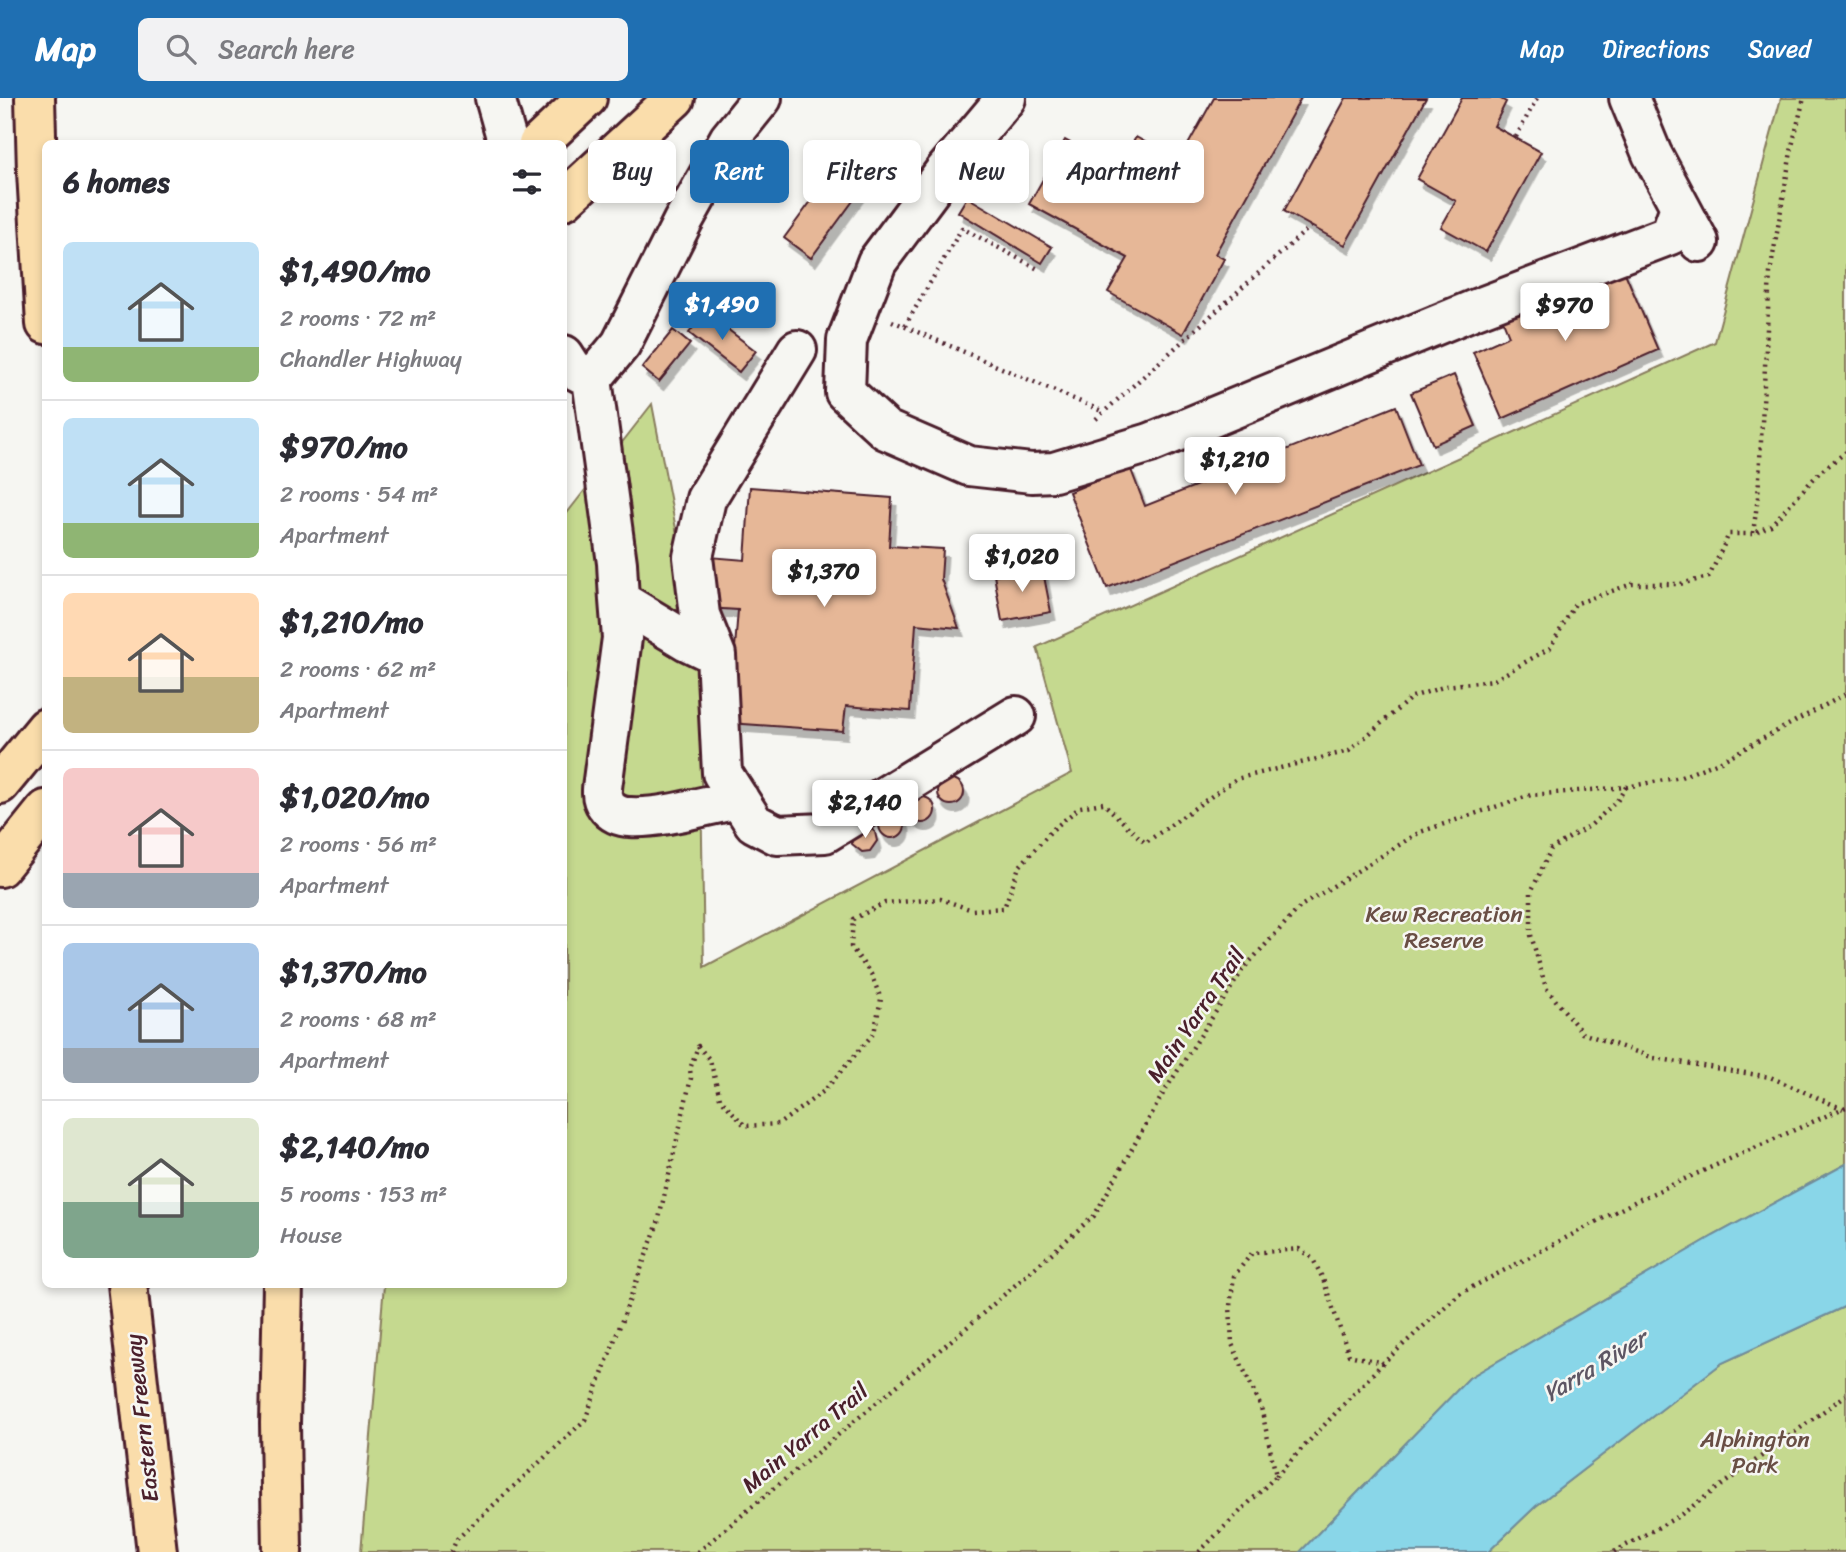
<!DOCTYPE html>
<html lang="en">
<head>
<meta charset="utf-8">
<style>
	body { margin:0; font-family:Sriracha,sans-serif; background:#f2f2f3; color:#2b2b33; height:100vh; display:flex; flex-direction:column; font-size:26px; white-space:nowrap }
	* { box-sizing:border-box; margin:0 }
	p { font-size:23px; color:#7c7c81 }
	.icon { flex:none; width:38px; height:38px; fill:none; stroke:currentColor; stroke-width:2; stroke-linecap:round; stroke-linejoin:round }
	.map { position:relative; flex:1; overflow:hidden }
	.side { position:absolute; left:42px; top:42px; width:525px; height:1148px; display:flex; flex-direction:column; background:#fff; border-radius:10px; box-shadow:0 4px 10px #0003 }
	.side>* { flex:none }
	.hud { position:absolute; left:588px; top:42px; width:665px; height:63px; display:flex; gap:14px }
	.price { position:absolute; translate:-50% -60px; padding:0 16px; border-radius:7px; background:#fff; color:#222; font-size:23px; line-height:46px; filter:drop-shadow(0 2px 4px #0008) }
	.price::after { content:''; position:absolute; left:50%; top:42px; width:21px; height:16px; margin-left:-10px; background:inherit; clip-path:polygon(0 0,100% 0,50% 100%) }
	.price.on { background:#1f6fb2; color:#fff }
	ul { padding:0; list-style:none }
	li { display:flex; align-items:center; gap:21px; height:175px; padding:0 21px }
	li+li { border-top:2px solid #e1e1e2 }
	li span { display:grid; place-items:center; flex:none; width:196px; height:140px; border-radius:10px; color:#555 }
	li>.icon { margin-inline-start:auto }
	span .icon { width:84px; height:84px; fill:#fffc; stroke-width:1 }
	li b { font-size:30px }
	h2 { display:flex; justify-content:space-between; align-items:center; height:84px; padding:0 21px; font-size:30px }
	.tag { padding:0 24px; border-radius:10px; background:#fff; box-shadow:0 4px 10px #0003; font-size:24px; line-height:63px }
	.tag.on { background:#1f6fb2; color:#fff }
	header { display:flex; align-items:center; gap:42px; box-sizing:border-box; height:98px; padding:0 35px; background:#1f6fb2; color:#fff }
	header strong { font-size:33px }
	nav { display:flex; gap:38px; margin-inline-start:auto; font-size:24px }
	.search { width:490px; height:63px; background:#f2f2f3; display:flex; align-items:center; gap:18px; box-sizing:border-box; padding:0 24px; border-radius:10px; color:#7c7c81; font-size:26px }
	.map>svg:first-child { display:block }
</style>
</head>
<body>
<header>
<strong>Map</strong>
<div class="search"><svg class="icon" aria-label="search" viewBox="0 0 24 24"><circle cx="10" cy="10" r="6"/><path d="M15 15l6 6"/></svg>Search here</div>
<nav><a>Map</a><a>Directions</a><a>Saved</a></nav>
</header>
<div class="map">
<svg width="1846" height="1454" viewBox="0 0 1846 1454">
	<defs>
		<filter id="shadow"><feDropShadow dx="4.5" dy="8" stdDeviation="0" flood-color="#0004"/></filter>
	</defs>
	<rect width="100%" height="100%" fill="#f6f6f2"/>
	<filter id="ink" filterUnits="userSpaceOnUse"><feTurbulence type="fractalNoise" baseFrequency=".0143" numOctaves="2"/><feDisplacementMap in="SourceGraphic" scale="14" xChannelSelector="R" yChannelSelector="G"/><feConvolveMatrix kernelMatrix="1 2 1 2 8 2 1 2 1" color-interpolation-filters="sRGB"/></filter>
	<g filter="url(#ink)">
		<path fill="#c5d98f" stroke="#887c5d" stroke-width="2" d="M1781 0H1846V1066L1713 1138 1469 1280 1300 1454H361L384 1187 564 1186V419L652 306 699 551 704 869 1072 675 1037 549 1715 244Z
			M1846 1208V1454H1488L1536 1408 1722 1265Z"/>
		<path fill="#89d6e8" stroke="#708d9c" stroke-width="2" d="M1846 1066V1208L1722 1265 1536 1408 1488 1454H1300L1469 1280 1713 1138Z"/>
		<path fill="#e6b797" stroke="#4a1f2b" stroke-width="2" filter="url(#shadow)" d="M1214 0H1301L1215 156 1224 161 1183 236 1108 194 1128 160 1029 106 1065 42 1118 71 1136 39 1179 63Z
			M1346 0H1426L1345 147 1284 113Z
			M1462 0H1499L1506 4 1494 28 1541 54 1486 154 1441 129 1456 103 1417 81Z
			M848 53 875 73 811 160 784 140Z
			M967 99 1052 149 1042 165 958 114Z
			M1623 170 1658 252 1502 321 1473 254 1509 238 1501 218Z
			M705 214 756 253 739 274 689 235Z
			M673 232 690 246 659 284 642 270Z
			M1454 277 1476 328 1433 347 1411 295Z
			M1396 308 1419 367 1107 490 1069 394 1130 369 1145 408Z
			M750 389 892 400 889 448 943 451 941 481 959 530 916 526 910 613 846 608 843 633 729 625 738 512 706 510 710 459 745 462Z
			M1042 468 1051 514 1002 523 994 477Z
			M938 694a13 13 0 1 1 26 0a13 13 0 1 1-26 0Z
			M909 712a13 13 0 1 1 26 0a13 13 0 1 1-26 0Z
			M879 727a13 13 0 1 1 26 0a13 13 0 1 1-26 0Z
			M869 729 875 734 877 743 870 753 862 754 852 746 851 738Z"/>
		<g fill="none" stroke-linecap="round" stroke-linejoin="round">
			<g stroke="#4a1f2b" stroke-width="44">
				<path id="minor" d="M495 0 508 46
					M1006 0 944 74 877 164 847 242 845 294 886 332 969 368 1032 375 1054 374 1150 345 1473 212 1670 137 1680 109
					M1629 0 1652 56 1699 144
					M564 257 573 271 592 281 621 246 683 123 729 41 762 0
					M592 281 617 465 619 502 687 543 716 557 722 675 754 725 777 737 825 735 1016 618
					M619 502 622 540 604 675C603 685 599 698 606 707 611 715 621 719 630 719 663 721 705 707 739 701
					M716 557 700 517 693 459 706 401 797 252"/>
			</g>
			<g stroke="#4a1f2b" stroke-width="44">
				<path id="major" d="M538 46 587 0
					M564 102 675 0
					M0 686 46 630
					M0 769 46 712"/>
			</g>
			<g stroke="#4a1f2b" stroke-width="44">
				<path id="highway" d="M35 0 37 74 46 226
					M127 1186 157 1454
					M282 1454 280 1325 283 1186"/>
			</g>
			<path stroke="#4a1f2b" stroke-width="4.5" stroke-dasharray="2 5" stroke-linecap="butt" d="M1516 39 1537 0
				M892 223 1104 314
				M905 228 962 130 1038 171
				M1096 321 1311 128
				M1753 435 1758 399 1770 175 1792 48 1804 0
				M1626 689 1617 703 1591 727 1551 751 1531 794V837L1546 890 1582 935 1654 960 1770 979 1843 1011
				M1276 1378 1383 1265
				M451 1454 457 1441 585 1322 658 1125 691 980 690 971 698 948 710 962 720 1000 745 1028 779 1026 824 993 874 935 881 901 871 876 851 849 853 821 885 805 941 801 972 812 1004 810 1019 769 1051 733 1080 709 1103 705 1145 745 1236 681 1349 653 1412 599 1446 588 1494 582 1550 550 1575 506 1632 486H1680L1709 479 1729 436H1753L1771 427 1819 375 1846 354
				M698 1454 973 1224 1094 1118 1164 994 1244 870 1301 808 1420 734 1531 697 1626 689 1681 679 1721 663 1846 596
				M1199 1454 1276 1378 1261 1309 1232 1246 1230 1208 1234 1178 1252 1155 1299 1151 1313 1161 1323 1181 1349 1257 1383 1265 1459 1196 1638 1102 1846 1009
				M1614 1454 1679 1418 1846 1297"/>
			<use href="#minor" stroke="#f6f6f2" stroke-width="38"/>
			<use href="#major" stroke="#faddab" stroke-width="38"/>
			<use href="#highway" stroke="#faddab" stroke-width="38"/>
		</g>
	</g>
	<g text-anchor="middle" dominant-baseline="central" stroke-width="5" stroke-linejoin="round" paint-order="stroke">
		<g font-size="23" fill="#694e44" stroke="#f6f6f2">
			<text x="1444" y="816">Kew Recreation<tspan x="1444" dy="26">Reserve</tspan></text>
			<text x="1755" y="1341">Alphington<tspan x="1755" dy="26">Park</tspan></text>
		</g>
		<g font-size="23" fill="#4a1f2b" stroke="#f6f6f2">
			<text transform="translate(1196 917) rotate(-56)">Main Yarra Trail</text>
			<text transform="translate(142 1320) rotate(-96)">Eastern Freeway</text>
			<text transform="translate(805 1340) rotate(-40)">Main Yarra Trail</text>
		</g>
		<g font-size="24" font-style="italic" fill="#5d5664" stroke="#f6f6f2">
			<text transform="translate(1595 1268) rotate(-31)">Yarra River</text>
		</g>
	</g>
</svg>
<b class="price on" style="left:722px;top:244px">$1,490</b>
<b class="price" style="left:1565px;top:245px">$970</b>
<b class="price" style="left:1235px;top:399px">$1,210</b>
<b class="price" style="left:1022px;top:496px">$1,020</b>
<b class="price" style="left:824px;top:511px">$1,370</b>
<b class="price" style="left:865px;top:742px">$2,140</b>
<div class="hud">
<a class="tag">Buy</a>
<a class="tag on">Rent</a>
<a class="tag">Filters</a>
<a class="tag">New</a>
<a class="tag">Apartment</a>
</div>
<section class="side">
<h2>6 homes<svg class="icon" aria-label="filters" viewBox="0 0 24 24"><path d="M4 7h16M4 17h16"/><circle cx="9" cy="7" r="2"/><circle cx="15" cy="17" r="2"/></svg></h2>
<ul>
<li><span style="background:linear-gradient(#bfe0f5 75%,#8fb573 0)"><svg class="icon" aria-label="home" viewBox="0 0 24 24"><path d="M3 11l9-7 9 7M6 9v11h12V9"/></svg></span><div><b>$1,490/mo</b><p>2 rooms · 72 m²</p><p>Chandler Highway</p></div></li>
<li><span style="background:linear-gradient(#bfe0f5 75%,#8fb573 0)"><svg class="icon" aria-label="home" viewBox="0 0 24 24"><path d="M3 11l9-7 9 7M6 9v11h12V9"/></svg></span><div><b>$970/mo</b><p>2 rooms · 54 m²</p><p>Apartment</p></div></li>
<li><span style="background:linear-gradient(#ffd9b3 60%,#c2b280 0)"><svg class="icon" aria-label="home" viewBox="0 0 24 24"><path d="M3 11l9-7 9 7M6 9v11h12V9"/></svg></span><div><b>$1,210/mo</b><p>2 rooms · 62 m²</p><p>Apartment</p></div></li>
<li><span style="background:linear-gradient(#f6c9c9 75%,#9aa5b1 0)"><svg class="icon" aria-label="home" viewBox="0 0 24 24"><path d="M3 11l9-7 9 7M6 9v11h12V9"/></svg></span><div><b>$1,020/mo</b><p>2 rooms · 56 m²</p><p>Apartment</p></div></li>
<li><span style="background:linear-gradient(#a9c7e8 75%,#9aa5b1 0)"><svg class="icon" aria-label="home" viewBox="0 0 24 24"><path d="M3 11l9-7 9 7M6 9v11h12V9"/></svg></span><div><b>$1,370/mo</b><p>2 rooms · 68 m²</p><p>Apartment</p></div></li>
<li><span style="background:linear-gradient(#dfe7d0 60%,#7fa58c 0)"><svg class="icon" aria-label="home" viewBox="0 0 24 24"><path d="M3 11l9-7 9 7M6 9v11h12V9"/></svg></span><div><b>$2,140/mo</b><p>5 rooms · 153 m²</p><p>House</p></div></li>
</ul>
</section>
</div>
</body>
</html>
